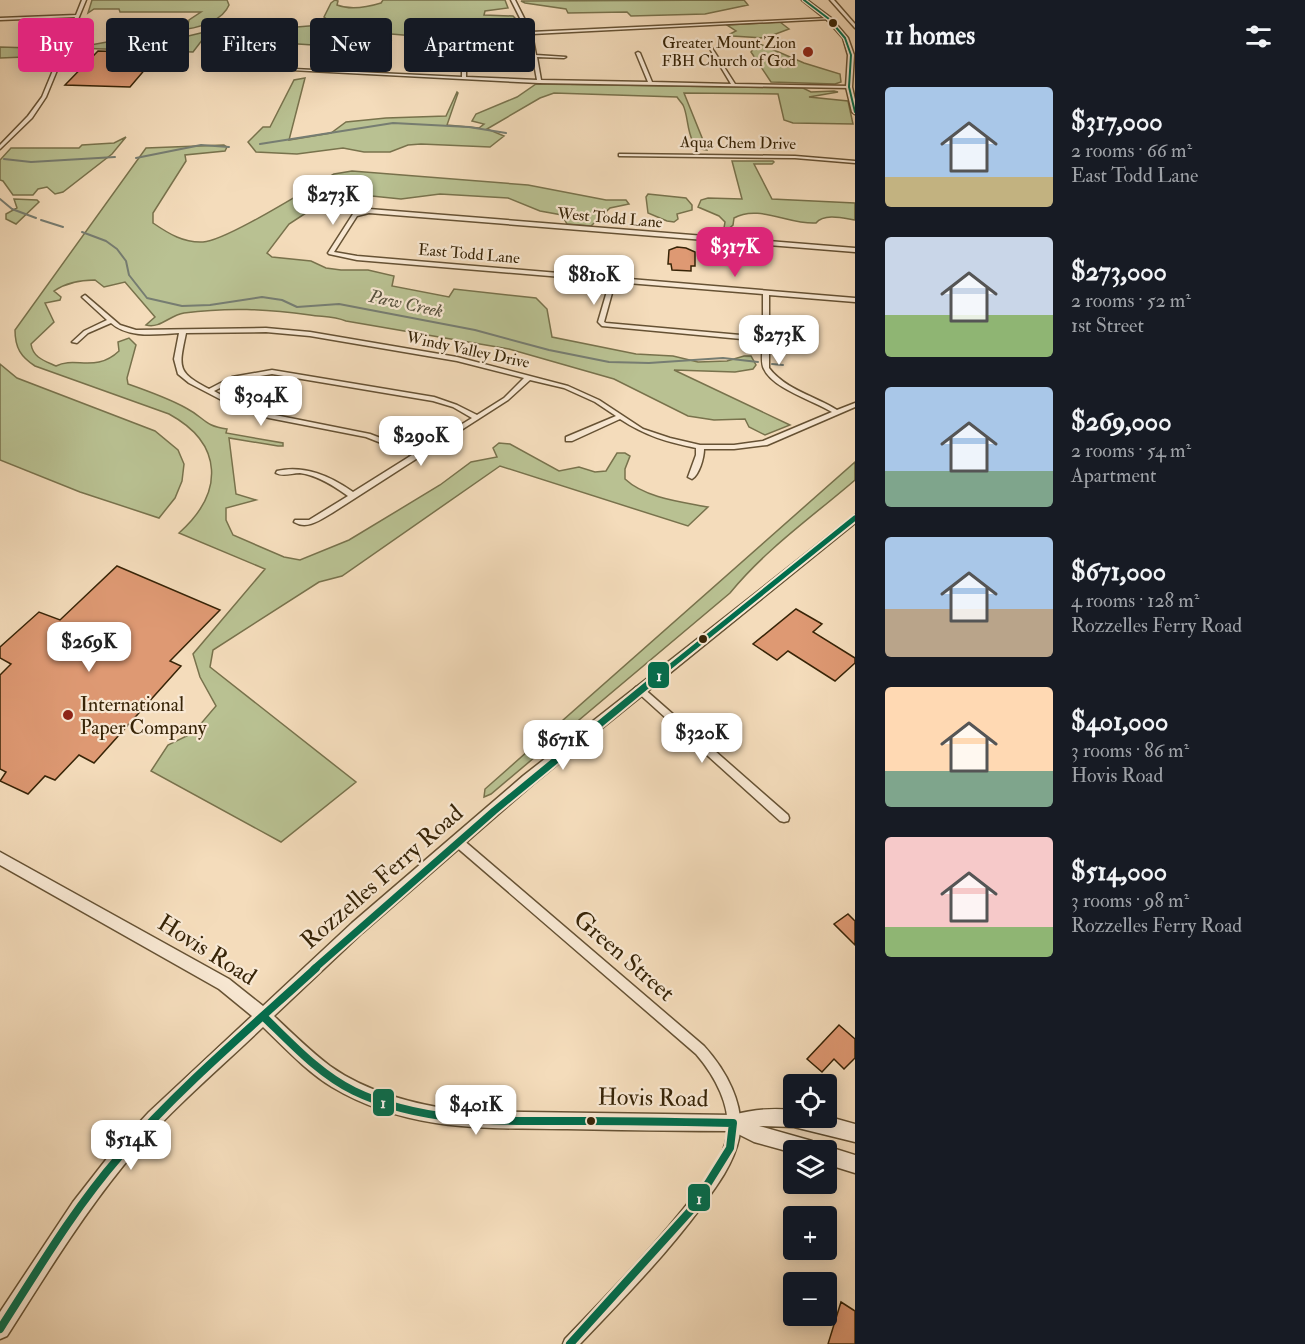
<!DOCTYPE html>
<html lang="en">
<head>
<meta charset="utf-8">
<style>
	body { margin:0; font-family:"IM FELL Double Pica",serif; background:#20242c; color:#f1f3f6; height:100vh; display:flex; flex-direction:column; font-size:22px; white-space:nowrap }
	* { box-sizing:border-box; margin:0 }
	p { font-size:20px; color:#9ea1a6 }
	.icon { flex:none; width:33px; height:33px; fill:none; stroke:currentColor; stroke-width:2; stroke-linecap:round; stroke-linejoin:round }
	.map { position:relative; flex:1; overflow:hidden }
	.panel { display:flex; flex-direction:column; background:#171b24; width:450px }
	.panel>* { flex:none }
	.banner { position:absolute; left:18px; top:18px; width:570px; height:54px; display:flex; gap:12px }
	.tools { position:absolute; left:783px; top:1074px; display:grid; gap:12px }
	.tools a { display:grid; place-items:center; width:54px; height:54px; border-radius:6px; background:#171b24; box-shadow:0 3px 15px #0003; font-size:30px }
	.price { position:absolute; translate:-50% -51px; padding:0 14px; border-radius:12px; background:#fff; color:#222; font-size:20px; line-height:39px; filter:drop-shadow(0 2px 3px #0008) }
	.price::after { content:''; position:absolute; left:50%; top:36px; width:18px; height:14px; margin-left:-9px; background:inherit; clip-path:polygon(0 0,100% 0,50% 100%) }
	.price.on { background:#db2777; color:#fff }
	ul { padding:0; list-style:none }
	li { display:flex; align-items:center; gap:18px; height:150px; padding:0 30px }
	li span { display:grid; place-items:center; flex:none; width:168px; height:120px; border-radius:6px; color:#555 }
	li>.icon { margin-inline-start:auto }
	span .icon { width:72px; height:72px; fill:#fffc; stroke-width:1 }
	li b { font-size:26px }
	h2 { display:flex; justify-content:space-between; align-items:center; height:72px; padding:0 30px; font-size:26px }
	.tag { padding:0 21px; border-radius:6px; background:#171b24; box-shadow:0 3px 15px #0003; font-size:21px; line-height:54px }
	.tag.on { background:#db2777; color:#fff }
	main { display:flex; flex:1; min-height:0 }
	.map>svg:first-child { display:block }
</style>
</head>
<body>
<main>
<div class="map">
<svg width="855" height="1344" viewBox="0 0 855 1344">
	<rect width="100%" height="100%" fill="#f4dcbb"/>
	<filter id="stains"><feTurbulence type="fractalNoise" baseFrequency=".00333" numOctaves="4"/><feColorMatrix values="0 0 0 0 .2 0 0 0 0 .09 0 0 0 0 .02 0 0 0 .5 -.17"/></filter>
	<radialGradient id="worn" r=".72"><stop offset=".6" stop-color="#630" stop-opacity="0"/><stop offset="1" stop-color="#630" stop-opacity=".3"/></radialGradient>
	<path fill="#b9c192" stroke="#78724c" stroke-width="1.5" d="M92 0H227L229 5C223 20 201 27 187 29L189 20 201 12H120L119 9H94L88 13Z
		M335 0 338 1 337 5C350 10 368 7 381 3L383 0H505L508 8 485 11 484 15 513 16 515 18 489 24 516 27 483 31 489 35C457 40 423 37 391 34 373 32 359 26 341 28L376 39 391 41 381 56C372 54 357 51 349 57 346 59 344 62 342 64L325 54 332 52 333 49C312 41 240 44 216 47L225 33 321 25 329 21 324 17 331 3Z
		M744 0 748 5 705 14 631 16 627 12 568 13 566 9 525 3 521 1Z
		M780 22 789 29 765 38 732 36 730 34 736 31 727 25Z
		M209 31 193 52 74 48 107 42 180 38Z
		M760 44 804 63 840 74 841 82 835 84 771 82 751 52 756 45Z
		M0 47 32 48 34 51 52 53 49 56 0 58Z
		M305 78 289 140 331 133 346 122 386 118 446 116 457 92 458 93 447 125 479 128 484 124 472 121 476 114 517 97 536 84 803 88 811 92 834 91 838 92 809 97 848 101 853 124 793 123 784 120 778 94 684 93 707 150C685 149 690 118 683 105 681 102 679 100 677 97L554 93 540 98 487 129 504 136 490 147 421 144 408 145 390 152H364L343 148 297 154 256 152 248 142 263 127H270L294 80Z
		M126 137 112 154 63 192 55 194 47 187 38 189 33 195H13L3 181 0 180V160L11 148H79L82 145 114 143Z
		M224 145 227 147 225 151 185 155 186 161 153 213V223C169 234 184 243 203 242 226 241 309 188 334 174L352 171 528 185 606 200H626L629 204 610 208 591 226 567 224 562 215 540 211 508 198 440 194 401 199 352 194 309 211 289 224 267 253 272 257 311 261 326 268 341 270H368L394 276 392 286 449 297 454 289 536 298 547 309 552 337 636 354 673 356 698 362 727 361 744 356H751L756 365 753 369 735 372 674 370 790 425 765 435 749 427 745 419 714 420 688 416 614 379 509 349 346 321C333 316 323 317 310 315 265 309 229 307 184 313 170 315 160 329 146 325L155 317 125 282 104 287 95 280C80 280 67 282 54 291L61 297 60 300 45 303 54 322 31 344C33 358 45 361 56 366 75 356 96 373 119 351L118 342 129 338 136 345 127 378 128 384C148 391 168 398 186 408 205 418 204 426 227 429L226 433 283 443V446H278L229 438 236 494 256 500 226 508V520L233 535 284 557 300 560 349 540 440 485 471 462 497 457 493 448 499 443 510 444 559 471 579 467 595 472 606 471 617 453H625L630 456 625 469V479C645 498 682 502 708 507L688 526 500 466 342 576 319 582 213 650 210 667 356 782 281 842 151 771 168 745 193 733 216 706 200 677 193 654 265 569 179 533C224 493 224 444 169 414L35 366C21 357 15 348 15 330L146 148Z
		M732 161H773L774 162 772 164H754L772 199 855 203V220C843 218 824 213 816 223 790 225 758 204 734 218L733 225 727 230 724 228 725 222 719 216 698 207 701 200 708 198 742 199Z
		M648 194 686 198 692 205V210L677 214 678 219 674 222 667 221 648 213 646 197Z
		M14 199 37 200 39 202 16 224 6 219V214L17 208Z
		M0 364 17 378 155 431 178 450 184 464 182 481 175 498 159 518 80 492 0 460Z
		M855 462V480C812 517 766 549 730 593L491 794 484 797 485 789Z"/>
	<g fill="none" stroke-linecap="round" stroke-linejoin="round">
		<path stroke="#767d72" stroke-width="2" d="M260 144 393 123 469 127 506 133
			M136 158 201 145 229 147
			M4 159 31 162 115 157
			M0 199 12 209 36 218
			M41 220 63 227
			M82 232 106 241 117 249 126 261 129 275 147 298 182 306 210 305 262 297 282 300 297 307 339 304 475 330 549 350 609 362 649 363 723 358 758 362
			M772 364 783 365"/>
	</g>
	<path fill="#de9973" stroke="#372407" stroke-width="1.5" d="M98 51 159 53 130 87 65 85Z
		M715 246 731 247V260L713 258Z
		M677 247 686 248 695 252V266H691V271L672 270 671 264H668L669 250Z
		M117 566 220 610 170 661 181 666 94 763 79 755 55 780 45 776 28 794 0 781 6 772 0 769V675L11 664 0 658V647L39 612 60 620Z
		M796 609 822 624 813 632 855 658V663L835 681 788 651 777 660 753 644Z
		M848 914 855 921V945L834 924Z
		M839 1025 855 1039V1058L844 1069 834 1059 822 1072 807 1059Z
		M841 1302 855 1311V1344H828Z"/>
	<g fill="none" stroke-linecap="round" stroke-linejoin="round">
		<g stroke="#665234" stroke-width="3">
			<path id="minor" d="M82 0H86L46 97 32 118 0 149V145L28 116 42 97 75 17 0 20V18L76 15Z
				M511 0H515L531 32 829 18 831 19 532 34 536 55 566 57 564 58 537 57 541 80 648 82 636 53 638 52 640 53 652 82 731 84 710 49 712 48 735 84 849 86 851 87 849 88 539 83 291 70 293 69 462 77V53L464 52 466 53V77L537 80 529 36Z
				M621 154 795 156 855 161V163L795 158 619 156V154Z
				M369 209 855 248V252L369 213 357 216 334 252 357 256 855 298V302L769 295V368C786 390 815 396 837 410L855 403V407L767 445 734 449H704C704 458 699 475 692 479L688 477 696 455V448C667 442 646 436 620 419L572 441H566V437L616 416 595 402 564 388 530 380 508 400 332 513C320 520 307 530 294 522L295 520H309L348 496C334 486 317 475 300 473 292 473 283 477 276 473L277 471C305 465 330 476 353 492L412 455 366 437 269 418 235 407 189 383 178 374 174 359 179 333C157 334 129 339 111 323L88 333 77 343 72 342 84 331 107 320 83 298 82 297 85 295 120 325 136 330 266 328 310 332 457 357 568 386 599 400 643 429 670 438 700 445H734L763 441 832 412C814 401 772 388 764 369 760 362 763 349 763 341L602 326 598 322 610 281 357 260 329 254 328 253 353 214ZM615 282 763 294V337L606 323 604 322ZM266 332 310 336 457 361 524 378 504 398 477 415 457 405 434 397 272 370 232 377 209 389C176 372 179 367 186 333ZM272 374 433 401 453 407 472 418 417 452 370 434 270 414 239 405 214 391 236 380Z
				M639 686 642 687 788 815 789 818 788 821 784 822 780 821 636 691 634 689 636 687Z
				M458 838 462 839 704 1046C725 1069 746 1105 739 1138 734 1163 717 1186 702 1206 666 1255 622 1300 580 1344H563L565 1339C610 1292 656 1245 696 1193 708 1176 723 1158 727 1137 732 1107 715 1076 696 1054L454 845 453 842 454 839Z"/>
		</g>
		<g stroke="#665234" stroke-width="3">
			<path id="tertiary" d="M802 0H807L831 18 848 38 854 55 852 87 855 100V114L852 112 846 87 848 55 843 38 827 20Z
				M830 0H834L855 24V28Z
				M855 515V523L533 784 362 933 274 1016C292 1033 310 1051 330 1066 368 1093 414 1104 460 1111L733 1115C754 1109 772 1108 794 1110V1118L826 1116 855 1124V1142L794 1127 759 1126 812 1141 818 1144 820 1149 826 1146 855 1155V1173L826 1164V1150H794V1153L754 1142 732 1131C677 1131 622 1130 567 1129 483 1128 408 1132 332 1087 306 1071 285 1048 263 1027 216 1072 164 1115 123 1166 80 1219 44 1278 7 1336L0 1339V1312L73 1202 112 1152 149 1112 252 1016 219 989 0 865V852L229 979 263 1006 352 923 523 776Z"/>
		</g>
		<use href="#minor" fill="#f8e8d3" fill-rule="evenodd"/>
		<use href="#tertiary" fill="#f8e8d3" fill-rule="evenodd"/>
		<g stroke="#f8e8d3" stroke-width="4.5">
			<path id="bus-1-far3" d="M804 0 829 19 845 38 851 55 849 87 855 112"/>
		</g>
		<g stroke="#f8e8d3" stroke-width="9">
			<path id="bus-1-far2" d="M661 674 855 518"/>
		</g>
		<g stroke="#f8e8d3" stroke-width="11">
			<path id="bus-1-far1" d="M314 969 494 811 663 672"/>
		</g>
		<g stroke="#f8e8d3" stroke-width="13">
			<path id="bus-1" d="M263 1016C291 1043 319 1074 354 1091 424 1125 507 1121 583 1121 633 1121 683 1122 733 1123L730 1148 692 1209 570 1344
				M0 1329C38 1270 73 1210 119 1157 179 1088 249 1029 316 968"/>
		</g>
		<use href="#bus-1-far3" stroke="#006d4d" stroke-width="2"/>
		<use href="#bus-1-far2" stroke="#006d4d" stroke-width="5"/>
		<use href="#bus-1-far1" stroke="#006d4d" stroke-width="7"/>
		<use href="#bus-1" stroke="#006d4d" stroke-width="8"/>
	</g>
	<g fill="#372407" stroke="#f8e8d3" stroke-width="2">
		<circle cx="833" cy="23" r="5"/>
		<circle cx="703" cy="639" r="5"/>
		<circle cx="591" cy="1121" r="5"/>
	</g>
	<g fill="#8f2418" stroke="#f8e8d3" stroke-width="2">
		<circle cx="808" cy="52" r="6"/>
		<circle cx="68" cy="715" r="6"/>
	</g>
	<g text-anchor="middle" dominant-baseline="central" stroke-width="4.5" stroke-linejoin="round" paint-order="stroke">
		<g font-size="16" fill="#372407" stroke="#f8e8d3" text-anchor="end">
			<text x="796" y="43">Greater Mount Zion<tspan x="796" dy="18">FBH Church of God</tspan></text>
		</g>
		<g font-size="16" fill="#372407" stroke="#f8e8d3">
			<text transform="translate(738 143) rotate(1)">Aqua Chem Drive</text>
			<text transform="translate(610 218) rotate(5)">West Todd Lane</text>
			<text transform="translate(469 254) rotate(5)">East Todd Lane</text>
			<text transform="translate(468 350) rotate(12)">Windy Valley Drive</text>
		</g>
		<g font-size="18" font-style="italic" fill="#56513d" stroke="#f8e8d3">
			<text transform="translate(406 304) rotate(12)">Paw Creek</text>
		</g>
		<g font-size="20" fill="#372407" stroke="#f8e8d3" text-anchor="start">
			<text x="80" y="704">International<tspan x="80" dy="23">Paper Company</tspan></text>
		</g>
		<g font-size="24" fill="#372407" stroke="#f8e8d3">
			<text transform="translate(382 877) rotate(-41)">Rozzelles Ferry Road</text>
			<text transform="translate(207 950) rotate(32)">Hovis Road</text>
			<text transform="translate(624 956) rotate(41)">Green Street</text>
			<text transform="translate(653 1098) rotate(1)">Hovis Road</text>
		</g>
	</g>
	<g stroke="#f8e8d3" stroke-width="2">
		<rect x="647" y="661" width="23" height="28" rx="6" fill="#006d4d"/>
		<rect x="372" y="1088" width="23" height="29" rx="6" fill="#006d4d"/>
		<rect x="687" y="1183" width="24" height="29" rx="6" fill="#006d4d"/>
	</g>
	<g font-size="16" text-anchor="middle" font-weight="bold" fill="#fff">
		<text x="659" y="681">1</text>
		<text x="383" y="1108">1</text>
		<text x="699" y="1204">1</text>
	</g>
	<rect width="100%" height="100%" filter="url(#stains)"/>
	<rect width="100%" height="100%" fill="url(#worn)"/>
</svg>
<div class="tools">
<a><svg class="icon" aria-label="locate" viewBox="0 0 24 24"><circle cx="12" cy="12" r="6"/><path d="M12 2v4M12 18v4M2 12h4M18 12h4"/></svg></a>
<a><svg class="icon" aria-label="layers" viewBox="0 0 24 24"><path d="M12 4l9 5-9 5-9-5zM3 14l9 5 9-5"/></svg></a>
<a>+</a>
<a>−</a>
</div>
<b class="price" style="left:333px;top:226px">$273K</b>
<b class="price on" style="left:735px;top:278px">$317K</b>
<b class="price" style="left:594px;top:306px">$810K</b>
<b class="price" style="left:779px;top:366px">$273K</b>
<b class="price" style="left:261px;top:427px">$304K</b>
<b class="price" style="left:421px;top:467px">$290K</b>
<b class="price" style="left:89px;top:673px">$269K</b>
<b class="price" style="left:702px;top:764px">$320K</b>
<b class="price" style="left:563px;top:771px">$671K</b>
<b class="price" style="left:476px;top:1136px">$401K</b>
<b class="price" style="left:131px;top:1171px">$514K</b>
<div class="banner">
<a class="tag on">Buy</a>
<a class="tag">Rent</a>
<a class="tag">Filters</a>
<a class="tag">New</a>
<a class="tag">Apartment</a>
</div>
</div>
<section class="panel">
<h2>11 homes<svg class="icon" aria-label="filters" viewBox="0 0 24 24"><path d="M4 7h16M4 17h16"/><circle cx="9" cy="7" r="2"/><circle cx="15" cy="17" r="2"/></svg></h2>
<ul>
<li><span style="background:linear-gradient(#a9c7e8 75%,#c2b280 0)"><svg class="icon" aria-label="home" viewBox="0 0 24 24"><path d="M3 11l9-7 9 7M6 9v11h12V9"/></svg></span><div><b>$317,000</b><p>2 rooms · 66 m²</p><p>East Todd Lane</p></div></li>
<li><span style="background:linear-gradient(#c9d6e8 65%,#8fb573 0)"><svg class="icon" aria-label="home" viewBox="0 0 24 24"><path d="M3 11l9-7 9 7M6 9v11h12V9"/></svg></span><div><b>$273,000</b><p>2 rooms · 52 m²</p><p>1st Street</p></div></li>
<li><span style="background:linear-gradient(#a9c7e8 70%,#7fa58c 0)"><svg class="icon" aria-label="home" viewBox="0 0 24 24"><path d="M3 11l9-7 9 7M6 9v11h12V9"/></svg></span><div><b>$269,000</b><p>2 rooms · 54 m²</p><p>Apartment</p></div></li>
<li><span style="background:linear-gradient(#a9c7e8 60%,#b9a48a 0)"><svg class="icon" aria-label="home" viewBox="0 0 24 24"><path d="M3 11l9-7 9 7M6 9v11h12V9"/></svg></span><div><b>$671,000</b><p>4 rooms · 128 m²</p><p>Rozzelles Ferry Road</p></div></li>
<li><span style="background:linear-gradient(#ffd9b3 70%,#7fa58c 0)"><svg class="icon" aria-label="home" viewBox="0 0 24 24"><path d="M3 11l9-7 9 7M6 9v11h12V9"/></svg></span><div><b>$401,000</b><p>3 rooms · 86 m²</p><p>Hovis Road</p></div></li>
<li><span style="background:linear-gradient(#f6c9c9 75%,#8fb573 0)"><svg class="icon" aria-label="home" viewBox="0 0 24 24"><path d="M3 11l9-7 9 7M6 9v11h12V9"/></svg></span><div><b>$514,000</b><p>3 rooms · 98 m²</p><p>Rozzelles Ferry Road</p></div></li>
</ul>
</section>
</main>
</body>
</html>
